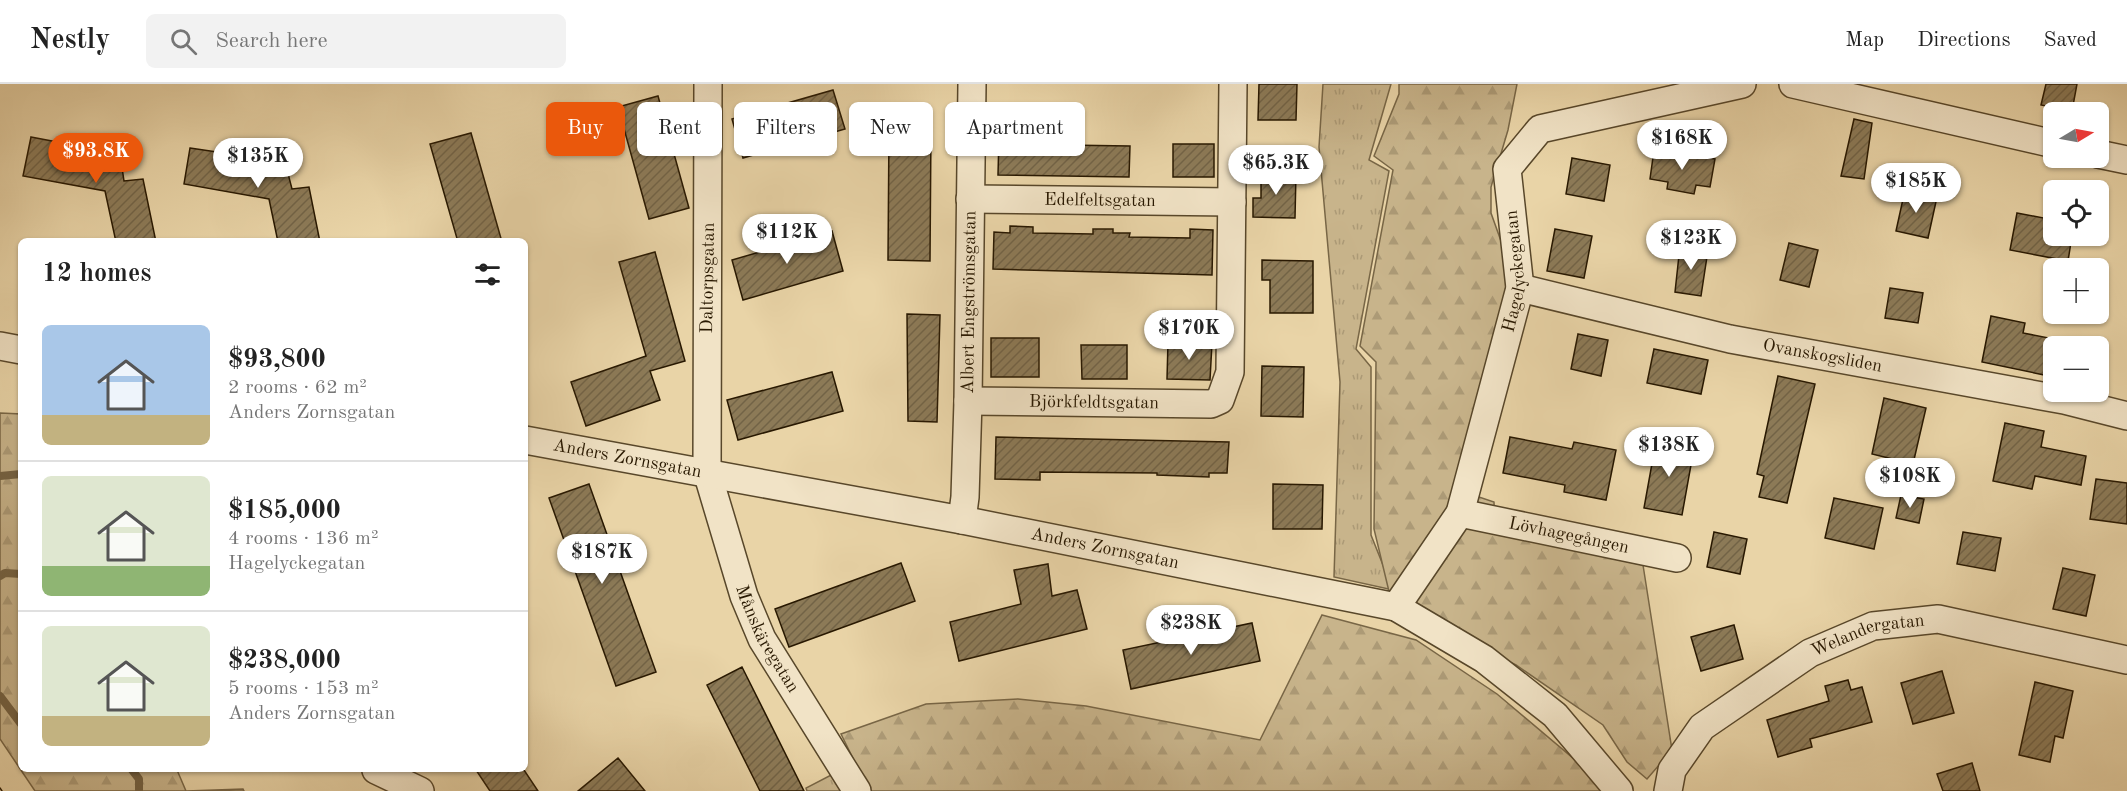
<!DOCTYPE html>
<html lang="en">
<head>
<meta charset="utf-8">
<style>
	body { margin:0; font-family:"Old Standard TT",serif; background:#f2f2f2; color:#222; height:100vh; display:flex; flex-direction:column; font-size:22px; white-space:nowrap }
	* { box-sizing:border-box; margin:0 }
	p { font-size:20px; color:#767676 }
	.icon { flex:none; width:33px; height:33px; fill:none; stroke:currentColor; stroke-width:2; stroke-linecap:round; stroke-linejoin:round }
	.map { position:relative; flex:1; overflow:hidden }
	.side { position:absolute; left:18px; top:154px; width:510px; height:534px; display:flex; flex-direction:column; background:#fff; border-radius:9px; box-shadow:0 2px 4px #0004 }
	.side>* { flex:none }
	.guide { position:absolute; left:546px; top:18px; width:570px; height:54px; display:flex; gap:12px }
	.needle { width:39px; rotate:80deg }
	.buttons { position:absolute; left:2043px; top:18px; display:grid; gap:12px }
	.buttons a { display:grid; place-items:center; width:66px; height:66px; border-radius:9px; background:#fff; box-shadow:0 2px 4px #0004; font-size:30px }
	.price { position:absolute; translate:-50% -51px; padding:0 14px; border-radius:21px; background:#fff; color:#222; font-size:20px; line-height:39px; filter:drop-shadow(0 2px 3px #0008) }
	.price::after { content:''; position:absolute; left:50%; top:36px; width:18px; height:14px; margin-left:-9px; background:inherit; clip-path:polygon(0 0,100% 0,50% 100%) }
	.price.selected { background:#ea580c; color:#fff }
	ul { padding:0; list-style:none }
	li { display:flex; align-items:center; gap:18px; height:150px; padding:0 24px }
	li+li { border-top:2px solid #e0e0e0 }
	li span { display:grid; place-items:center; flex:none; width:168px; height:120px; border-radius:9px; color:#555 }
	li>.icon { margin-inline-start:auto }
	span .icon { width:72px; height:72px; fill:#fffc; stroke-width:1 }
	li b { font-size:26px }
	h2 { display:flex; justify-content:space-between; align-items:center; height:72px; padding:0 24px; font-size:26px }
	.pill { padding:0 21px; border-radius:9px; background:#fff; box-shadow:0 2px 4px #0004; font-size:21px; line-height:54px }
	.pill.selected { background:#ea580c; color:#fff }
	header { display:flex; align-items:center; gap:36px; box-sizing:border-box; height:84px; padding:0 30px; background:#fff; border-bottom:2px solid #e0e0e0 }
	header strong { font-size:28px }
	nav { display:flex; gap:33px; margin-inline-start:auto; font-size:21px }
	.search { width:420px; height:54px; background:#f2f2f2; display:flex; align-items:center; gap:15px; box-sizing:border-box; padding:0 21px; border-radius:9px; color:#767676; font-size:22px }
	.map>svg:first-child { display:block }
</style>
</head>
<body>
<header>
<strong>Nestly</strong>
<div class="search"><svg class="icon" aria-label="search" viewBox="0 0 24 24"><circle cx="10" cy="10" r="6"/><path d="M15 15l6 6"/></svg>Search here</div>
<nav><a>Map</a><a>Directions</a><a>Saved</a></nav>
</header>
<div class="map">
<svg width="2127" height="707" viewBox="0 0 2127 707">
	<defs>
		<pattern id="grass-tufts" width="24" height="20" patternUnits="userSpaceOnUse" patternTransform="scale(1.5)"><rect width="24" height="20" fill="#c8b48b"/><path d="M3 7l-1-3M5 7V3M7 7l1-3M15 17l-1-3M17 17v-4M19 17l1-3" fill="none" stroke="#ac9a76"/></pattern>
		<pattern id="forest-firs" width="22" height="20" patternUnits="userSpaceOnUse" patternTransform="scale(1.5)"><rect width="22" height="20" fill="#c8b48b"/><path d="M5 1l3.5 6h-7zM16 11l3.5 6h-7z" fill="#ac9a76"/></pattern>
		<pattern id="building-hatch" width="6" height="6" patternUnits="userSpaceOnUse" patternTransform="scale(1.5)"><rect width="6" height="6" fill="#8c7a57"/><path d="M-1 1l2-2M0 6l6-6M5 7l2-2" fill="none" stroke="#726346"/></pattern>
	</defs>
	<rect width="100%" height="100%" fill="#e9d4a7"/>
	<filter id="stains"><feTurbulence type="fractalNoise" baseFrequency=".00333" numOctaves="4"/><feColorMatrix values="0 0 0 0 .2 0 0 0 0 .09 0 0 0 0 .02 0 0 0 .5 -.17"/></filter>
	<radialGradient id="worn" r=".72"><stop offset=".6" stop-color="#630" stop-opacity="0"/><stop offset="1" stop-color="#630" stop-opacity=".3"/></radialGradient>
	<path fill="url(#grass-tufts)" stroke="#786646" stroke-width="1.5" d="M1323 0H1391L1369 76 1389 87 1356 265 1371 283V451L1393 506 1334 493 1340 298 1319 63Z
		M835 689 847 707H807L806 704Z"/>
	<path fill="url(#forest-firs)" stroke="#786646" stroke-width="1.5" d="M1399 0H1517L1508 46 1491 103V129L1516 199 1464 408 1494 418 1495 449 1643 481 1672 666 1647 695 1627 678 1603 641 1516 581 1392 520 1374 445 1376 278 1360 262 1393 86 1374 72 1399 10Z
		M0 329 21 330V686H177L186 707 243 705 244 707H35L0 655Z
		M1322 531 1416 556 1497 610 1612 707H869L841 650 926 620 1018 615 1086 622 1260 656Z"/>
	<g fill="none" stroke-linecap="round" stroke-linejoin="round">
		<path stroke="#746243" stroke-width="8" d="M0 392 21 390
			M0 492 5 489 21 490
			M0 612 21 640
			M132 686 139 695V707"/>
	</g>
	<path fill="url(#building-hatch)" stroke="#281801" stroke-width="1.5" d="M1259 0H1297L1296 36H1258Z
		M2046 0H2077L2072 27 2041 21Z
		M833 6 845 45 743 74 732 35Z
		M658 12 689 124 649 135 618 23Z
		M1854 35 1872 39 1864 95 1841 92Z
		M889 43H931L930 177 888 176Z
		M471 49 502 158H458L430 60Z
		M999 52 1064 55V61L1130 62 1129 93 998 91Z
		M31 53 120 70 124 97 143 95 156 158H116L105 107 23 92Z
		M1173 60H1214V93H1173Z
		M190 64 285 78 292 105 309 103 320 158H278L269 115 184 100Z
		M1654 66 1715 75 1710 103 1696 101 1694 110 1667 105 1668 98 1650 95Z
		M1572 74 1610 81 1604 117 1566 110Z
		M1261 88 1296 89 1295 134 1253 133V114H1261Z
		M1905 106 1937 113 1928 154 1896 147Z
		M2017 129 2054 136V152H2072L2068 177 2010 166Z
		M1010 142 1033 143V149L1093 150V145H1113V149H1130L1129 153 1190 154V145L1213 146 1212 191 993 185 994 148 1010 149Z
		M1555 145 1592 152 1584 194 1547 187Z
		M832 147 843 187 743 216 732 176Z
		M1789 159 1818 166 1809 203 1780 196Z
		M1680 162 1708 166 1701 212 1675 208Z
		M655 168 685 277 650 287 660 316 586 342 571 298 646 272 619 178Z
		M1262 176 1313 177V229H1270V196H1262Z
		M1890 204 1923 209 1918 239 1885 234Z
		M907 230 940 231 937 338 908 337Z
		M1991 232 2025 239 2023 249 2054 255V293L1982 278Z
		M1578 250 1608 256 1601 292 1571 285Z
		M991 254H1039V293H991Z
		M1168 258 1212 259 1210 296 1167 295Z
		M1081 261H1127V295H1082Z
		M1654 265 1708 276 1701 310 1647 299Z
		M1262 282 1304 283 1303 333 1261 332Z
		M832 288 843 327 738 356 727 316Z
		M1778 292 1815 300 1787 419 1759 413 1764 392 1757 390Z
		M1884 314 1926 324 1913 380 1872 370Z
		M2005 339 2044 347 2041 363 2086 372 2081 401 2035 392 2032 405 1993 397Z
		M1662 352 1688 357 1684 380 1691 381 1682 431 1644 424 1653 374 1657 375Z
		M996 353 1229 358 1227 389H1209V393L1157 391V389L1040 388V396L995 395Z
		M1510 353 1572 365 1574 358 1616 366 1606 416 1564 408 1565 401 1503 389Z
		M2096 395 2127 399V440L2090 435Z
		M589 400 656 588 616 602 549 414Z
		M1273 400 1323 401 1322 445H1273Z
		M1901 411 1924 415 1919 439 1896 434Z
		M1834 414 1883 424 1874 465 1825 454Z
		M1714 448 1747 455 1740 490 1707 483Z
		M1963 448 2001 454 1995 487 1957 480Z
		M901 479 915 517 789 563 775 525Z
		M1048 480 1052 512 1077 506 1087 545 959 577 950 538 1021 520 1014 486Z
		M2063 484 2095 491 2086 532 2053 525Z
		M1252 539 1260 577 1131 605 1123 566Z
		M1734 541 1743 575 1701 587 1691 553Z
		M742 583 804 707H760L707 601Z
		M1942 587 1954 629 1913 640 1901 599Z
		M1848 596 1851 606 1862 603 1872 638 1810 655 1812 663 1778 673 1767 636 1829 617 1825 602Z
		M2035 598 2073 607 2063 654 2055 652 2050 678 2019 671Z
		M618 674 645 707H578Z
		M1972 679 1980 707H1943L1937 690Z
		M476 686H524L538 707H490Z"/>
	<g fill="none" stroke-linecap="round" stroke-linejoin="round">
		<g stroke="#58472a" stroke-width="30">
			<g id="street">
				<path id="s1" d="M708 0 707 388 744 512 762 555 857 707"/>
				<path d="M1793 0 2054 60"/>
				<path d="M2098 70 2127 76"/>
				<path id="s2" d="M970 115 1232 118"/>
				<path id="s3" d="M1520 204 1730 255 2064 316 2127 332"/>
				<path d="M0 262 21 266"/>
				<path id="s4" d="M968 317 1211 320 1220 316 1230 288 1233 0"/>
				<path id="s5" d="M525 356 962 436 1396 523 1484 575 1555 631 1619 707"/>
				<path id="s6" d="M1460 429 1677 474"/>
				<path id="s7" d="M962 436 965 413 968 317 972 0"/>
				<path id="s8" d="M1396 523 1460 429 1520 204 1507 85 1540 45 1742 0"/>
				<path d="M376 686 420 707"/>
				<path id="s9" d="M1668 707 1672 686 1702 643 1810 569 1873 542 1938 535 2127 576"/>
			</g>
		</g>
		<use href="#street" stroke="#f1e3c6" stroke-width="27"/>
		<path stroke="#281801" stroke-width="1.5" d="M0 704 2 707"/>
	</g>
	<g text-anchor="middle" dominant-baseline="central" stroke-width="5" stroke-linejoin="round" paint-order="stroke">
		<g font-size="18" fill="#281801" stroke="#f1e3c6">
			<text stroke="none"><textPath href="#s2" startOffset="130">Edelfeltsgatan</textPath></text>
			<text stroke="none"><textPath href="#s8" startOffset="363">Hagelyckegatan</textPath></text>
			<text transform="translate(708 194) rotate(-89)">Daltorpsgatan</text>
			<text stroke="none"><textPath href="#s7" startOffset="218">Albert Engströmsgatan</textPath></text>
			<text stroke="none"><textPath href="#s3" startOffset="310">Ovanskogsliden</textPath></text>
			<text stroke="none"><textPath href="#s4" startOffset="126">Björkfeldtsgatan</textPath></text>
			<text stroke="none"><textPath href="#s5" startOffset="104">Anders Zornsgatan</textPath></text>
			<text stroke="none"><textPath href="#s6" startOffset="111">Lövhagegången</textPath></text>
			<text stroke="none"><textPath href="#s5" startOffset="590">Anders Zornsgatan</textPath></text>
			<text stroke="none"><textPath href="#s1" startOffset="566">Månskäregatan</textPath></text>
			<text stroke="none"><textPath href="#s9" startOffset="266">Welandergatan</textPath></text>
		</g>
	</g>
	<rect width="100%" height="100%" filter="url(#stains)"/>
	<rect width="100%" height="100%" fill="url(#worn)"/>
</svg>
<div class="buttons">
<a><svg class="needle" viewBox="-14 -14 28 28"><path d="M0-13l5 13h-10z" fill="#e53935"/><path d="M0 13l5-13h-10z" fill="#767676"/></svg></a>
<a><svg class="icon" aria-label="locate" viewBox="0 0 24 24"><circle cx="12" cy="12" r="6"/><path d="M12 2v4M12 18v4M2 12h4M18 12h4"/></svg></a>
<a>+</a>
<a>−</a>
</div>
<b class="price" style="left:1682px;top:87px">$168K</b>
<b class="price selected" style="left:96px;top:100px">$93.8K</b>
<b class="price" style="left:258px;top:105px">$135K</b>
<b class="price" style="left:1276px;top:112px">$65.3K</b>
<b class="price" style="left:1916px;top:130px">$185K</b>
<b class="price" style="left:787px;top:181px">$112K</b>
<b class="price" style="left:1691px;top:187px">$123K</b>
<b class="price" style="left:1189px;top:277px">$170K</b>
<b class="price" style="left:1669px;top:394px">$138K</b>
<b class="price" style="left:1910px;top:425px">$108K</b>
<b class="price" style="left:602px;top:501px">$187K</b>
<b class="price" style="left:1191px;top:572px">$238K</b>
<div class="guide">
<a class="pill selected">Buy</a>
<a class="pill">Rent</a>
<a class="pill">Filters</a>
<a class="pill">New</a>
<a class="pill">Apartment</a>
</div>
<section class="side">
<h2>12 homes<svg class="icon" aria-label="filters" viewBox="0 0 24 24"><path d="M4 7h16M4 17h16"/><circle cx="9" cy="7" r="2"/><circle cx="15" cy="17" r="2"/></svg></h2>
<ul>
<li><span style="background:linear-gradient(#a9c7e8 75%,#c2b280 0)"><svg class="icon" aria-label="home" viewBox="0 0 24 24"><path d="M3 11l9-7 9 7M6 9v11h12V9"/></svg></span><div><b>$93,800</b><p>2 rooms · 62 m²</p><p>Anders Zornsgatan</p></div></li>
<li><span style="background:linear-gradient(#dfe7d0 75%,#8fb573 0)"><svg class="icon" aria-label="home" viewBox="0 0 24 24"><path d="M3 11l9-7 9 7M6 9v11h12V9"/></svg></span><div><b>$185,000</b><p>4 rooms · 136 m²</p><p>Hagelyckegatan</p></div></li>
<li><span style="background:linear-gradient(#dfe7d0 75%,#c2b280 0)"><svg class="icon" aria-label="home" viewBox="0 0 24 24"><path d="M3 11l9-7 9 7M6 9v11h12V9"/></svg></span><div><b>$238,000</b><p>5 rooms · 153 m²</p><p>Anders Zornsgatan</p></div></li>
</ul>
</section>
</div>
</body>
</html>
